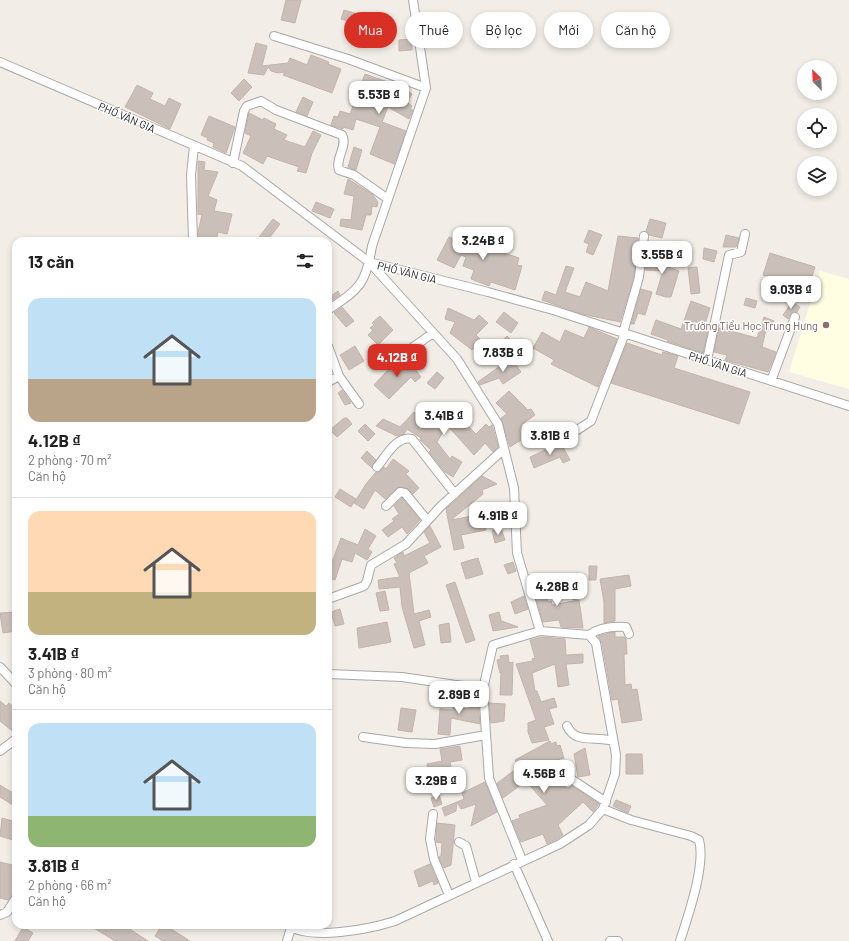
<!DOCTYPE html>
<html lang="vi">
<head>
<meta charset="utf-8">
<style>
	body { margin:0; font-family:Barlow,sans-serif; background:#f2f2f2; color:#222; height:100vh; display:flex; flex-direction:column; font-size:15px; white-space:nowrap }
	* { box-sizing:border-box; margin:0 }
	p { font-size:13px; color:#767676 }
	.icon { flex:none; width:22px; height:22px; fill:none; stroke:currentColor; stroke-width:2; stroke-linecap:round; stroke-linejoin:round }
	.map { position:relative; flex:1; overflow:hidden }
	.drawer { position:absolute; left:12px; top:237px; width:320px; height:692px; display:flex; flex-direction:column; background:#fff; border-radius:12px; box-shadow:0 2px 6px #0003 }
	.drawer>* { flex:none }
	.banner { position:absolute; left:344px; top:12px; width:380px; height:36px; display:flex; gap:8px }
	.needle { width:26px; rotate:336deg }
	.controls { position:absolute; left:797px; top:60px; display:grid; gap:8px }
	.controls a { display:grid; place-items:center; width:40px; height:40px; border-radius:50%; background:#fff; box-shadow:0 2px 6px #0003; font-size:20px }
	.price { position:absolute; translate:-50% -34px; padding:0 9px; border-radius:8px; background:#fff; color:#222; font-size:13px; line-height:26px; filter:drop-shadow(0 1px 2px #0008) }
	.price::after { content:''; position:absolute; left:50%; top:24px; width:12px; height:9px; margin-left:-6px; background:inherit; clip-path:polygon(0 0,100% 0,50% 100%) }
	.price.active { background:#d93025; color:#fff }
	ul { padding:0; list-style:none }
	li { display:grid; align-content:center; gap:8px; height:212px; padding:0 16px }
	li+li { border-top:1px solid #e0e0e0 }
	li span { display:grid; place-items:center; height:124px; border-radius:12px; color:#555 }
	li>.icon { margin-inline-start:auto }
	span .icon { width:72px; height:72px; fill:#fffc; stroke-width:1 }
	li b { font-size:17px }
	h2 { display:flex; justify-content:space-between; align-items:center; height:48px; padding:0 16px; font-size:17px }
	.pill { padding:0 14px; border-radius:18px; background:#fff; box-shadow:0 2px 6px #0003; font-size:14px; line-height:36px }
	.pill.active { background:#d93025; color:#fff }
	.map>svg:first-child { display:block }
</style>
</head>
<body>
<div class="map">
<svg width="849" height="941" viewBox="0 0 849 941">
	<rect width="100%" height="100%" fill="#f2eee7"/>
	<path fill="#fffee3" d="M820 271 849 279V389L789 372Z"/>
	<path fill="#cac0b9" stroke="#c5b3a8" d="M286 0H301L295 23 281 20Z
		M344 10 361 15 358 24 341 19Z
		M412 39V50L399 51V40Z
		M256 43 267 46 262 66 288 63 290 58 307 65 311 55 329 62 328 64 341 69 332 93 283 75 286 72 278 73 271 71 268 67 264 75 248 73Z
		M365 74 399 86 412 94 407 102 412 106 410 109 413 110 409 119 388 107 382 122 406 131 394 164 370 154 380 127 356 119 353 130 343 127V129L331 125 334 116 338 117 340 111 350 114Z
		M244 79 252 87 239 101 231 93Z
		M137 85 153 93 150 99 165 106 169 98 181 104 170 129 125 107Z
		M303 97 313 102 307 116 296 112Z
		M249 113 263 120 264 118 276 124 274 129 287 135 284 140 305 147 313 131 321 135 312 153 306 173 297 171 299 167 267 156 263 164 243 153 251 136 245 133Z
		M209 116 235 127 226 153 213 147 214 143 207 140 208 138 201 135Z
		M354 147 362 150 356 170 348 167Z
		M198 161 205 162 204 170 218 172 208 196 217 200 214 211 232 214 227 234 218 232 216 241H198V232L202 215 198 214Z
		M348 179 372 194 378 202 377 207 372 206 371 215H366L362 230 340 226 341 219 351 220 354 196 344 194Z
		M316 202 334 209 330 218 312 211Z
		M273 219 280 224 267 241H256Z
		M650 219 666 223 662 238 649 235 646 231Z
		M589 230 602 235 593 255 586 252 589 244 584 242Z
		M468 233 483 240 485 235 497 239 495 245 498 251 519 258 517 265 522 266 515 290 491 282 489 286 471 279 474 270 463 266 466 257 461 255 454 268 437 260 449 237 463 243Z
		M726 235 739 238 736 247H723Z
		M618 236 638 238 634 276 620 322 582 314 542 300 545 291 556 295 566 266 574 268 565 292 580 297 586 282 608 291Z
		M704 248 717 251 714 262 703 259Z
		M648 251H658L657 263 679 271 671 297H666L656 294 663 271 645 270Z
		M770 253 815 267 808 289 763 275Z
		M697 267 700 293 691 294 688 268Z
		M641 289 652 292 645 315 638 313 634 324H631Z
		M338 291 340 295 328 303V298Z
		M746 298 757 301 755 308 744 305Z
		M691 301 710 308 705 324 709 325 703 353 667 341 668 340 651 334 656 320 681 329Z
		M792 302 800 307 797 312 791 313 788 319 783 315Z
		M342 307 354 321 346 327 334 313Z
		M448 308 474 320 479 315 488 323 476 335 481 340 472 350 450 333 455 322 445 319Z
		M504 312 518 323 511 333 496 322Z
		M380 316 393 330 378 345 368 335 373 330 370 328 374 325 372 323Z
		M764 317 774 321 770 331 766 330 762 347 776 352 768 372 725 360 727 355 714 352 719 328 757 338Z
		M589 327 617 339 598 387 551 364 554 360 533 348 542 332 560 342 565 330 584 338Z
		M507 336 516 345 505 357 496 348Z
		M627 343 662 355 663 352 678 356 674 368 750 392 739 424 611 383Z
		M355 346 364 361 349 370 340 355Z
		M407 358 421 377 415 382 411 377 389 399 374 385 386 372Z
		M511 358 521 372 503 384 499 378 480 385 478 382Z
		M437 372 444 378 435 389 427 383Z
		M342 390 351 403 345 405 338 393Z
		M509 391 528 410 531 409 535 415 521 425 530 439 523 443 521 440 510 447 501 418 507 414 496 403Z
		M451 409 476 434 486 424 489 427 492 425 498 447 493 452 485 443 474 455 447 425 437 442 450 459 452 456 462 462 453 477 445 472 429 452 431 450 420 440 421 438 407 429 404 434 397 436 376 426 383 419 400 427 414 412 428 425 434 415 441 419Z
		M344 418H347L352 424 337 437 330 430Z
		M365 424 375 434 368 441 358 431Z
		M561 443 570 460 563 463 560 457 534 468 530 457Z
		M367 451 376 460 372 468 361 458Z
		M393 459 409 471 406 474 419 488 413 494 407 488 398 487 385 499 375 490 364 509 354 503 366 484 376 472H379L384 467 386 469Z
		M482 476 497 484 482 490 483 494 451 520 483 514 486 530 461 535 464 548 454 550 446 509Z
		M340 489 356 499 351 507 335 497Z
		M402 498 420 520 407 534 402 527 388 537 382 530 394 521 392 519 399 514 394 506Z
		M430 526 441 547 424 556 428 563 409 573 414 614 429 610 431 617 419 621 425 645 414 648 402 607 400 587 379 589 378 580 400 577 394 564 397 563 394 558 403 552 404 556 430 543 424 532Z
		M501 528 505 540 495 543 492 531Z
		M365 529 376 536 368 549 372 552 367 560 355 553 352 562 342 559 335 580 328 578V573L341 538 358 545Z
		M478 558 483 574 466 579 461 563Z
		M513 562 516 571 508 574 504 565Z
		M589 566H597L596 580H589Z
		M629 575 631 586 615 589V621L604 623V602L600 579Z
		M551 576 553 585 545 587 548 602 551 601 552 605 579 600 583 628 561 627 559 620 543 622 531 582Z
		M455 582 475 640 466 643 446 585Z
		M578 585 582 598 573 600 570 587Z
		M385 591 389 610 380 611 376 593Z
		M524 596 528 609 515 614 511 602Z
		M340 609 344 624 335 626 331 612Z
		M16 612V631L3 633 0 613Z
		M499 612 501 620H499L518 627 493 631 489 615Z
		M387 622 391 642 359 648 357 628Z
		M449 623 451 642 441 643 439 625Z
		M612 632H615V637H624L626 639 627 654H624L625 685 631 684 632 690 637 689 642 720 622 723 618 699 612 700 602 643 598 636Z
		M542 637 565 639 566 655 583 654V663L566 664 569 685 558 687 555 664 532 673 535 691H537L541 702 554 698 557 707 549 709 554 724 544 727 549 740 532 743 528 732V723L536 720 516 664 533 661 532 659 535 658 530 640Z
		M508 655 509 663 513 662 512 695H500L501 672 500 673 497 660 501 659 500 656Z
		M471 693 478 694 477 702H478L480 724 451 718 450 735 438 734 440 709 453 710 454 706 468 709Z
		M0 701 6 706 9 703 16 709V734L0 721Z
		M489 703 505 704 504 721 491 723Z
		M401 708 416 710 412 732 398 730Z
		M550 741 551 744 556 742 557 746 560 745 564 758 545 763 567 788 572 786 599 804 593 812 583 802 558 825 563 835 557 839 547 844 543 834 521 842 512 821 520 818 519 815 547 805 526 781 503 798 497 783 519 767 515 760Z
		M460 746 462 760 450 762 453 778 430 782 427 764 442 761 440 749Z
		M585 748 590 775 578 777 574 754Z
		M626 754H642L643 774H626Z
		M485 782 497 812 471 826 476 804 461 809 457 802 464 799 462 793Z
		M0 785 16 795V807L0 797Z
		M439 795 442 804 434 807 431 798Z
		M616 800 631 806 628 813 613 806Z
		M457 802 456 811 445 816 442 808Z
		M2 818 16 822V841L0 836Z
		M437 823 455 825 451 865 444 868 439 857 441 856 442 843 436 842V839Z
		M0 862 16 866V893L12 895 8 900 0 898Z
		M430 864 438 883 434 885 433 881 419 887 414 871Z
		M89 925H130L128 928 148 941H115Z
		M162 925H165L190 941H163L155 936Z
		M23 927 33 933 28 941H15Z"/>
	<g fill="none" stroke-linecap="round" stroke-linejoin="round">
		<g stroke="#a8a8a8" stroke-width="10">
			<path id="street" d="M274 36 348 59 426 88
				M0 62 242 166 369 262 488 292 553 310 849 406
				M233 163 244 111 247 106 261 101 276 110 342 135C348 146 335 158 339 170L354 175 388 199
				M193 241 191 175 194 146
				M370 263 457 359 498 424 514 488 517 553 540 631 493 645 483 689 489 778 522 860
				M328 310C359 289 366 285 372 246L426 88 413 0
				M623 333 639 277 644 236
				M328 346 339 376 359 404
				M399 357 433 333
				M707 360 729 255 741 252 745 234
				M771 381 795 317
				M328 382 339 376
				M560 437 565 438 591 421 625 333
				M377 467C386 456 397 435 412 439L455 494
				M386 506 400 492 405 493 427 520
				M328 599 364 586 367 581 371 565 406 544 441 506 504 449
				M589 635C600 627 613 626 626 627L629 634
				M0 667 16 684
				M328 674 402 677 483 689
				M567 726C576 745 595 735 613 741
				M363 737 406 743 435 744 486 735
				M0 751 16 739
				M568 777 606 802
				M603 809 631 820 691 836 699 840C706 865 688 916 680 941
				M433 814 430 839 434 859 449 895
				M459 842 466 846 476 882
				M514 864 548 941
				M0 915 7 912 16 898
				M288 925C310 941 370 929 395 921L560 844 589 825 603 809 615 774 616 755 596 643 589 635 540 631
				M287 941 291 928
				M610 941H618"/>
		</g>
		<use href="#street" stroke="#fff" stroke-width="8"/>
	</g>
	<circle fill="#8d6e63" stroke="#fff" stroke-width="1.5" cx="826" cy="325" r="4"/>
	<g text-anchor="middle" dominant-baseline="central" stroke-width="3" stroke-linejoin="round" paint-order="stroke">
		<g font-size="11" fill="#212121" stroke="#fff">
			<text transform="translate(127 117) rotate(23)">PHỐ VÂN GIA</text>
			<text transform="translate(407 272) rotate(14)">PHỐ VÂN GIA</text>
			<text transform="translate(718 364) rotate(18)">PHỐ VÂN GIA</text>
		</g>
		<g font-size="11" fill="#785e54" stroke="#fff" text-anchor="end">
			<text x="818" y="325">Trường Tiểu Học Trung Hưng</text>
		</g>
	</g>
</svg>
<div class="controls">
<a><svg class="needle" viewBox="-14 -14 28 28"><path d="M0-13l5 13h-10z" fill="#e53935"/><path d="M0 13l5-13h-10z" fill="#767676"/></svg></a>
<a><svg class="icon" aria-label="locate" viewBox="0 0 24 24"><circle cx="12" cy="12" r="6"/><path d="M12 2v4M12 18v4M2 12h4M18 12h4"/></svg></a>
<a><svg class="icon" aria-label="layers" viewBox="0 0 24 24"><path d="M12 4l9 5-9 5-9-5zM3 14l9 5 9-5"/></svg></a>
</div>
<b class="price" style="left:379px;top:115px">5.53B ₫</b>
<b class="price" style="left:483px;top:261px">3.24B ₫</b>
<b class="price" style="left:662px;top:275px">3.55B ₫</b>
<b class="price" style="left:791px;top:310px">9.03B ₫</b>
<b class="price" style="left:503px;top:373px">7.83B ₫</b>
<b class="price active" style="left:397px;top:378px">4.12B ₫</b>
<b class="price" style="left:444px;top:436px">3.41B ₫</b>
<b class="price" style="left:550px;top:456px">3.81B ₫</b>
<b class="price" style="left:498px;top:536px">4.91B ₫</b>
<b class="price" style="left:557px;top:607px">4.28B ₫</b>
<b class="price" style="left:459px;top:715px">2.89B ₫</b>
<b class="price" style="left:544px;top:794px">4.56B ₫</b>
<b class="price" style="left:436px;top:801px">3.29B ₫</b>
<div class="banner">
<a class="pill active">Mua</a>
<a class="pill">Thuê</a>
<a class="pill">Bộ lọc</a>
<a class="pill">Mới</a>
<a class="pill">Căn hộ</a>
</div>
<section class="drawer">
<h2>13 căn<svg class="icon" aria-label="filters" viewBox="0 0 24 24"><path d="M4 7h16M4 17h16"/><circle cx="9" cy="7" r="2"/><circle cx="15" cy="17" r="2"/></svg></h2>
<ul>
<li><span style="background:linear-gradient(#bfe0f5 65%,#b9a48a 0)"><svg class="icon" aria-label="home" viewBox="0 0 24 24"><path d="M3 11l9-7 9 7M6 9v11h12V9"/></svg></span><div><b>4.12B ₫</b><p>2 phòng · 70 m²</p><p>Căn hộ</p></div></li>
<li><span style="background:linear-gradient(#ffd9b3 65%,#c2b280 0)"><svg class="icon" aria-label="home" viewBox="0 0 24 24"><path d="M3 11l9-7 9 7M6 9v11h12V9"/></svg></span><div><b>3.41B ₫</b><p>3 phòng · 80 m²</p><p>Căn hộ</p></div></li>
<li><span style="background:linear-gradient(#bfe0f5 75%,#8fb573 0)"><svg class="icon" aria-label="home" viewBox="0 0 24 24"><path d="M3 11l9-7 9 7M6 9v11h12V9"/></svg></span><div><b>3.81B ₫</b><p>2 phòng · 66 m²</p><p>Căn hộ</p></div></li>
</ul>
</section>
</div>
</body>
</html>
